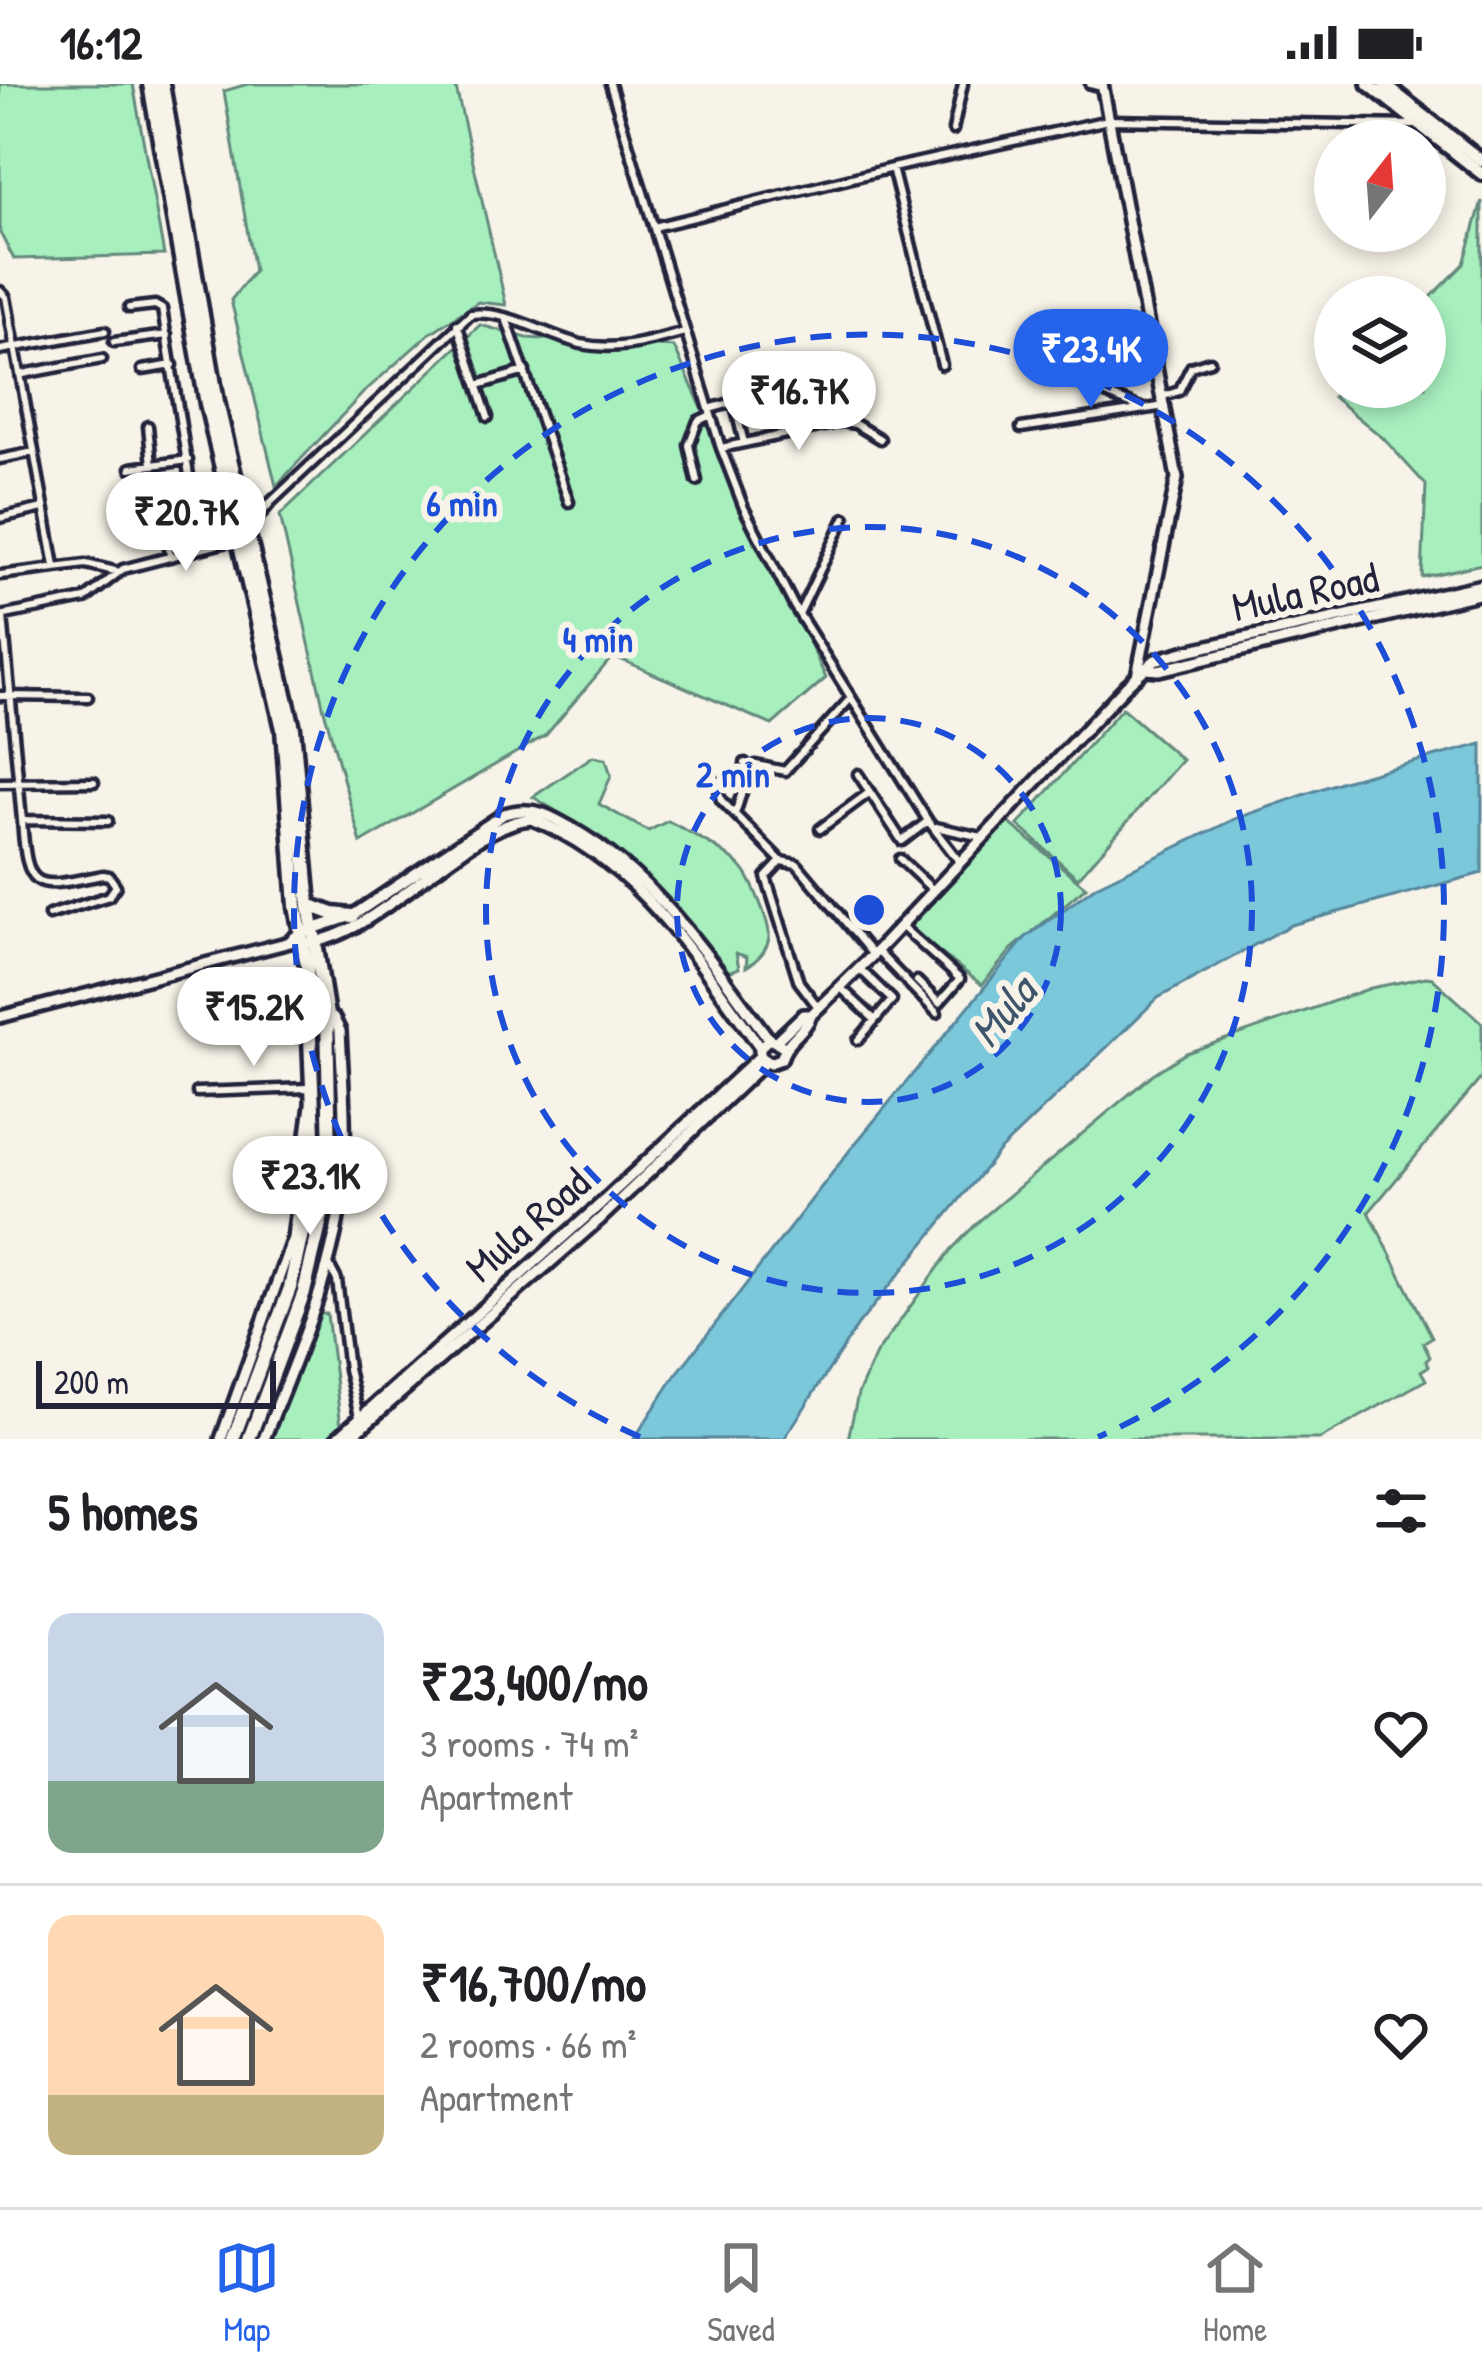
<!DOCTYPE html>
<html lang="en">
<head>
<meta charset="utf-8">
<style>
	body { margin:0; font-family:"Patrick Hand",sans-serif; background:#f6f6f6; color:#202124; height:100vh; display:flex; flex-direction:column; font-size:45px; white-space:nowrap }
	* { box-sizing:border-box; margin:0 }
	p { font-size:39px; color:#757577 }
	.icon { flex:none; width:66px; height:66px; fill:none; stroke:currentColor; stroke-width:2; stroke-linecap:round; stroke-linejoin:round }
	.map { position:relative; height:1355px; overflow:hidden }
	.side { display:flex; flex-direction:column; background:#fff; flex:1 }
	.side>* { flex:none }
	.needle { width:78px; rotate:17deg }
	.fabs { position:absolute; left:1314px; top:36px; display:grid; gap:24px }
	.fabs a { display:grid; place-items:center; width:132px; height:132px; border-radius:50%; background:#fff; box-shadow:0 6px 18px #0003; font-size:60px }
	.scale { position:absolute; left:36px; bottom:30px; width:240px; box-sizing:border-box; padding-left:12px; border:6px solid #22223b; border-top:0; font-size:33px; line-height:42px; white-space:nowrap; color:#22223b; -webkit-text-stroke:9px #f7f3e8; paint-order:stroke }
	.price { position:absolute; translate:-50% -102px; padding:0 27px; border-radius:42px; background:#fff; color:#222; font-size:39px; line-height:78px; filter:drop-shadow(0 3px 6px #0008) }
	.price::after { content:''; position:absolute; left:50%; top:72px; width:36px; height:27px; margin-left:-18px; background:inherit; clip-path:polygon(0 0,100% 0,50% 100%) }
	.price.active { background:#2563eb; color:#fff }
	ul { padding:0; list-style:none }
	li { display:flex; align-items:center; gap:36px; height:300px; padding:0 48px }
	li+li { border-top:3px solid #e0e0e0 }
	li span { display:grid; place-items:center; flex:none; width:336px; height:240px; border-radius:24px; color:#555 }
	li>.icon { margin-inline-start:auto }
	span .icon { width:144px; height:144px; fill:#fffc; stroke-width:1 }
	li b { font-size:51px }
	h2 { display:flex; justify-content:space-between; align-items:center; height:144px; padding:0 48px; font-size:51px }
	.status { display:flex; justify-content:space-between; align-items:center; height:84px; padding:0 60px; background:#fff; direction:ltr }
	.status svg { height:33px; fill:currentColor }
	.tabs { display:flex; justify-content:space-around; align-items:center; height:168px; border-top:3px solid #e0e0e0; background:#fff; font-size:33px; color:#757577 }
	.tabs a { display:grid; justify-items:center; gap:6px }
	.tabs .active { color:#2563eb }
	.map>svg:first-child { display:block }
</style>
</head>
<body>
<div class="status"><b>16:12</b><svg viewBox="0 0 49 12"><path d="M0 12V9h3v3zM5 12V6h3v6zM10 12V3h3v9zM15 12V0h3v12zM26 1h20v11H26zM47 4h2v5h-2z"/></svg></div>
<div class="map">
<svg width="1482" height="1355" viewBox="0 0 1482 1355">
	<rect width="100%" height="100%" fill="#f7f3e8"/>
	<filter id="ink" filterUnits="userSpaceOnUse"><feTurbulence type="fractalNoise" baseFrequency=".00833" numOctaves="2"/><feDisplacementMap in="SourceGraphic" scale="24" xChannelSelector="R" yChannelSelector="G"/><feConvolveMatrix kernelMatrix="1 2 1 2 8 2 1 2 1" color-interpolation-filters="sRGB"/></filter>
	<g filter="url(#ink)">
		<path fill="#a7f0be" stroke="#64897c" stroke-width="3" d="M0 0H133L164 171 14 175 0 149Z
			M248 0H449L456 4 506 221 478 218 429 250 363 309 276 402 231 216 254 187 224 7Z
			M1482 117V480L1422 493 1426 401 1383 354 1333 313 1343 303H1425V219L1464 180Z
			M480 241 527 254 674 263 826 594 772 641 613 572 546 651 361 759 324 626 280 431Z
			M1122 624 1182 676 1078 794 1018 741Z
			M593 672 606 675 611 692 599 720 648 747 668 737C689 748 726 767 741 783 751 793 771 841 769 854 767 867 756 877 746 883L747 873 736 869 739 884 726 889 694 843 606 757 533 713Z
			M1007 737 1086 803 1012 865 982 901 906 842Z
			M1426 893 1432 894 1482 939V993L1369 1128 1432 1253 1423 1259 1430 1273 1426 1277 1429 1282 1421 1287 1426 1296 1320 1355H848L858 1310 876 1270 951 1166 980 1136 1153 990 1186 969 1371 904Z
			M314 1230H327L341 1342 325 1355H270Z"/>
		<path fill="#7bc8db" stroke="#57869b" stroke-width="3" d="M1482 660V789L1291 841 1158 914 999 1067 858 1241 784 1355H634L675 1292 850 1066 1026 853 1096 802 1235 735 1343 697Z"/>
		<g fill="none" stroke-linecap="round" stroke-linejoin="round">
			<g stroke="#22223b" stroke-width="15">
				<path id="street" d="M610 0 721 364 744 424 794 522 928 737 959 777
					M1090 0 1102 3
					M953 46 963 0
					M892 84 942 281
					M654 143 892 84 1108 36 1414 41
					M0 207 6 213 55 482
					M129 224 155 221 162 225 201 465
					M506 234 569 418
					M457 240 488 333
					M114 258 167 251
					M0 266 105 247
					M847 282 850 337
					M142 286 173 281
					M1053 289 1141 324
					M23 290 102 275
					M478 301 525 287
					M815 301 823 342
					M1164 312 1179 307 1191 283 1210 277
					M709 325 734 318
					M148 342 152 381
					M1021 344 1165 322
					M744 359 734 318 753 313
					M721 364 842 338 855 340 880 355
					M0 375 34 368
					M131 384 188 376
					M697 397 689 361 698 337 711 331
					M150 430 165 428 170 473
					M0 434 43 424
					M250 444 271 418 471 230C508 226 545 251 581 260 618 268 650 257 685 248
					M0 491 86 480 119 488
					M799 530 845 434
					M0 532 85 515 123 485 235 456
					M3 532 22 736 108 737
					M0 612 88 613
					M756 681 785 687 851 614
					M858 690 902 757 928 737
					M706 696 714 691 721 716 781 777 797 780 873 871
					M0 699 94 698
					M736 727 746 696 745 679
					M22 736C27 809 34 805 103 791L109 792 116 802 109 812 49 831
					M936 743 982 753
					M820 745 870 708
					M900 775 933 806
					M781 777 766 793 799 898 818 923
					M901 842 960 895 939 919 917 897
					M877 867 937 929
					M840 903 875 936
					M858 956 892 916 859 884
					M197 1008 308 1004
					M329 1181 337 1196 348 1285 359 1332"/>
			</g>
			<g stroke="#22223b" stroke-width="18">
				<path id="secondary" d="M1102 0 1177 394 1137 592
					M1146 585 1159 586 1482 509
					M0 933 290 858
					M777 956 803 931H811
					M783 962 769 955 760 963V972L770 979 781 975C788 953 805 949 811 931L873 871 1127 601 1155 576 1187 567 1482 501
					M760 963C696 875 638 777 532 735 463 738 361 875 290 857L300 849 352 832 504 730C532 721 549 731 573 745 659 795 710 877 769 955
					M221 1355 293 1154 311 1021
					M264 1355C292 1283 325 1210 338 1134 349 1074 343 1008 340 947L334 935 327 931
					M336 1355 595 1125 760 972
					M348 1355 600 1135 765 978"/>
			</g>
			<g stroke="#22223b" stroke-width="20">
				<path id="primary" d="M1368 0 1482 90
					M1384 0 1482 77"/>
			</g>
			<g stroke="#22223b" stroke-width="21">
				<path id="highway" d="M150 0 207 320 283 645 296 822 307 882 315 1074 310 1113 290 1204 233 1355
					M162 0 217 318 293 644 309 821 327 931 330 1074 323 1128 304 1208 249 1355
					M309 821 333 830 352 832"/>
			</g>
			<use href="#street" stroke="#f7f3e8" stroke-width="6"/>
			<use href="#secondary" stroke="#f7f3e8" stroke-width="9"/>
			<use href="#primary" stroke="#f7f3e8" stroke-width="10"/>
			<use href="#highway" stroke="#f7f3e8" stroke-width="12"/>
		</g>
	</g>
	<g fill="none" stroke="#1d4ed8" stroke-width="6" stroke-dasharray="21 15">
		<circle cx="869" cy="826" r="192"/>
		<circle cx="869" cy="826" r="383"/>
		<path d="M640 1353A575 575 0 1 1 1098 1353"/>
	</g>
	<g text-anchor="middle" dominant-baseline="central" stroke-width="12" stroke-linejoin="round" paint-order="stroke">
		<g font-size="42" fill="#22223b" stroke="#f7f3e8">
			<text transform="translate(1305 507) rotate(-12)">Mula Road</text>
			<text transform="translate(527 1140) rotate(-41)">Mula Road</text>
		</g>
		<g font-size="45" font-style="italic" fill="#3d546b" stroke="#f7f3e8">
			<text transform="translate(1002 927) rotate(-50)">Mula</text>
		</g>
	</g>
	<circle cx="869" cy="826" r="18" fill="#1d4ed8" stroke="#f7f3e8" stroke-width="6"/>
	<g font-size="36" text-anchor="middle" font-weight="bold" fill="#1d4ed8" stroke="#f7f3e8" stroke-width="12" stroke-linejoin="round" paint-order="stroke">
		<text x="462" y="432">6 min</text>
		<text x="598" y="568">4 min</text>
		<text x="733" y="703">2 min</text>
	</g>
</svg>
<div class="fabs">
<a><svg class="needle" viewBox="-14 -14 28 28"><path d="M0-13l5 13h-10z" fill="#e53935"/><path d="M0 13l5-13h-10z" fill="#757577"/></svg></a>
<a><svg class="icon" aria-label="layers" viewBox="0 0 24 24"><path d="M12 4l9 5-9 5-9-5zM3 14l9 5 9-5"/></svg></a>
</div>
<div class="scale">200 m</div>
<b class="price active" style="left:1091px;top:327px">₹23.4K</b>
<b class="price" style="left:799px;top:369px">₹16.7K</b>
<b class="price" style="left:186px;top:490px">₹20.7K</b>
<b class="price" style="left:254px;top:985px">₹15.2K</b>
<b class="price" style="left:310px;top:1154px">₹23.1K</b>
</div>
<section class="side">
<h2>5 homes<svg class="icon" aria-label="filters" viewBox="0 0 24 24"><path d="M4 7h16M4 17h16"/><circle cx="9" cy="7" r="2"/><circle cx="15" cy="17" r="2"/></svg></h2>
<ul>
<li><span style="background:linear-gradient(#c9d6e8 70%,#7fa58c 0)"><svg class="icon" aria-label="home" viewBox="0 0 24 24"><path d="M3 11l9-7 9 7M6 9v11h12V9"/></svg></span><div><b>₹23,400/mo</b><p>3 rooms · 74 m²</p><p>Apartment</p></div><svg class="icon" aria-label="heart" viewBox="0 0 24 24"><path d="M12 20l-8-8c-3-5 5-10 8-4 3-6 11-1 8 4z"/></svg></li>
<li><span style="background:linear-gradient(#ffd9b3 75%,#c2b280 0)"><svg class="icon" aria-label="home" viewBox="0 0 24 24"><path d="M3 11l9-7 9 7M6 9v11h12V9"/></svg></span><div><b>₹16,700/mo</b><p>2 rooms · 66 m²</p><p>Apartment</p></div><svg class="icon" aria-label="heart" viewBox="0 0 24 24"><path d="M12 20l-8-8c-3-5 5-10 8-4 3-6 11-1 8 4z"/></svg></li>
</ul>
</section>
<nav class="tabs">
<a class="active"><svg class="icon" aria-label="map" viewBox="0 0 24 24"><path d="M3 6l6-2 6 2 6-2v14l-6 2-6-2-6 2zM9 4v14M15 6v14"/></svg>Map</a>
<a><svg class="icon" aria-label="saved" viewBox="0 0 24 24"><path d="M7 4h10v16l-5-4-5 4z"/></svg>Saved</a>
<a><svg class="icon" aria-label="home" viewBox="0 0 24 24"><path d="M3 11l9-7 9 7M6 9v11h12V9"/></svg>Home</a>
</nav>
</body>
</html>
